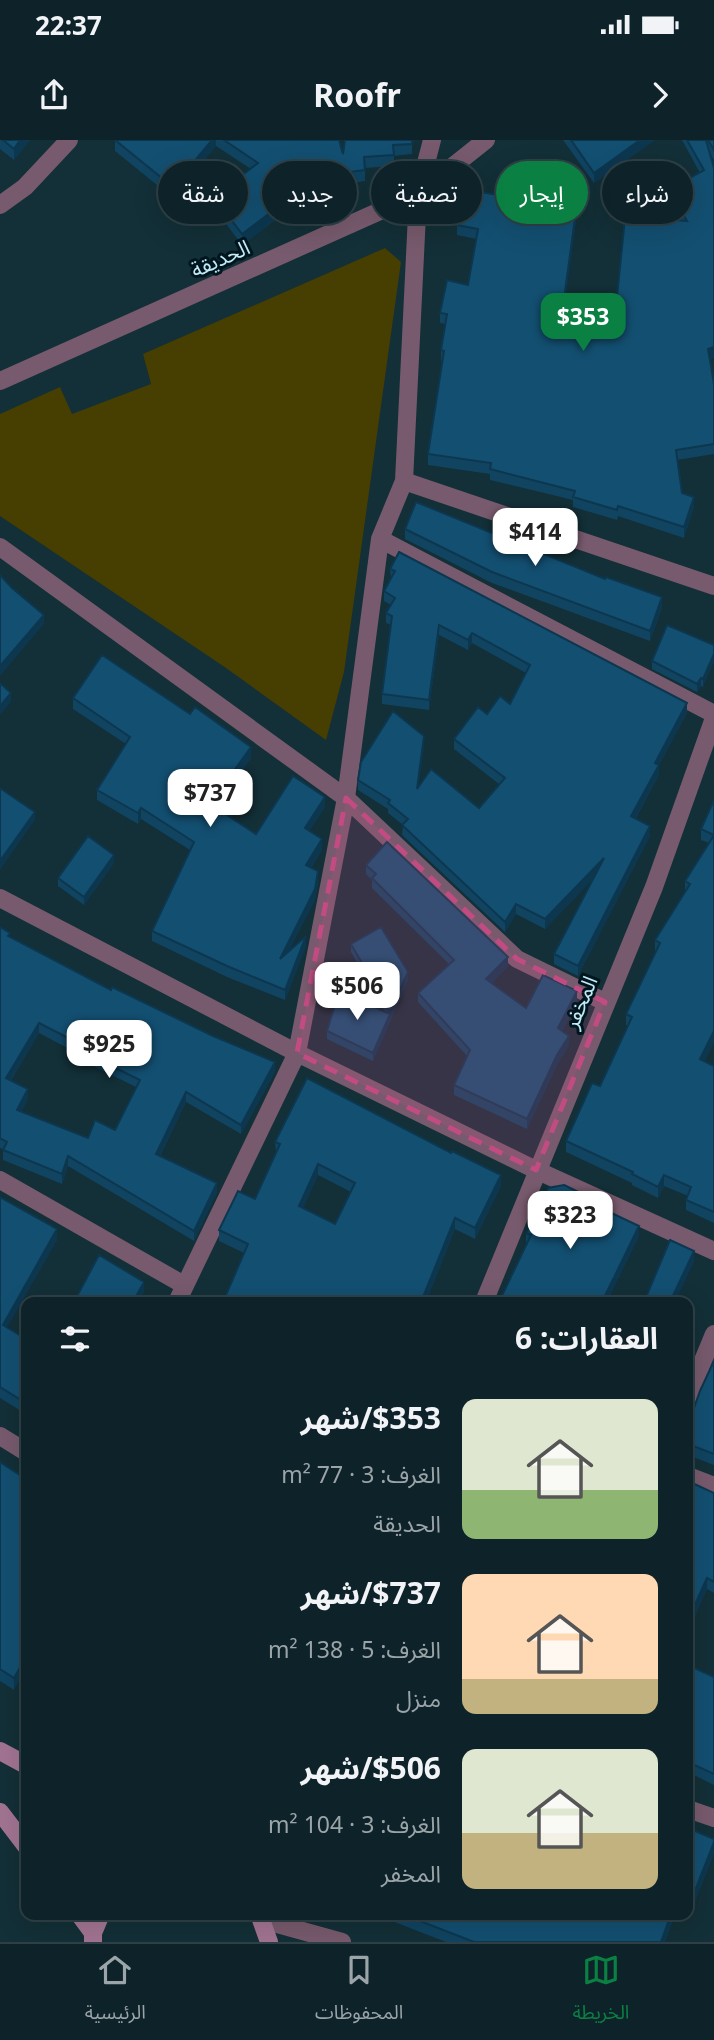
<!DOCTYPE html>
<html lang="ar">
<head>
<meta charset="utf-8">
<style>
	body { margin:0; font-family:"Noto Sans","Noto Sans Arabic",sans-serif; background:#172b31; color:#f1f3f6; direction:rtl; height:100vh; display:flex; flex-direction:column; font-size:26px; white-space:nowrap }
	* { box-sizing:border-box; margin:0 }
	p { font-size:23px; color:#9ba4a8 }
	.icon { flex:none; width:38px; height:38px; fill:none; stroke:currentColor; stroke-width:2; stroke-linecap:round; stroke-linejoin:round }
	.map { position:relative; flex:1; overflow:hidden; direction:ltr }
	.details { position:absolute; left:21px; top:1157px; width:672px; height:623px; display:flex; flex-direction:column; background:#0e2329; border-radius:14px; box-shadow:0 7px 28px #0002,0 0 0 2px #2e4046; direction:rtl }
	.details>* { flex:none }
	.top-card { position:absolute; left:21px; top:21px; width:672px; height:63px; direction:rtl; display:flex; gap:14px }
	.price { position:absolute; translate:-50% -60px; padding:0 16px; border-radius:14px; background:#fff; color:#222; font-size:23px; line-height:46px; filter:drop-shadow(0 2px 4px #0008) }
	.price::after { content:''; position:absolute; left:50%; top:42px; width:21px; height:16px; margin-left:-10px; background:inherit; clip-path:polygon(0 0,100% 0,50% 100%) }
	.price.active { background:#0b8043; color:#fff }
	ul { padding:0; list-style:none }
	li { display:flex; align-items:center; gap:21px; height:175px; padding:0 35px }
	li span { display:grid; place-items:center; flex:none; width:196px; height:140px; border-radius:14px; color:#555 }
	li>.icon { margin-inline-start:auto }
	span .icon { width:84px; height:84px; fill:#fffc; stroke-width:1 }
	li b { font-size:30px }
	h2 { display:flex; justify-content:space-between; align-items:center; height:84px; padding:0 35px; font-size:30px }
	.pill { padding:0 24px; border-radius:32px; background:#0e2329; box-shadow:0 7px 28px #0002,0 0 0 2px #2e4046; font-size:24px; line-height:63px }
	.pill.active { background:#0b8043; color:#fff }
	.status { display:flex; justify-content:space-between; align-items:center; height:49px; padding:0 35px; background:#0e2329; direction:ltr }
	.status svg { height:19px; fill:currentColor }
	header { display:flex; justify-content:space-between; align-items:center; height:91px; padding:0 35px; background:#0e2329; font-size:32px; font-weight:700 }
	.tab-bar { display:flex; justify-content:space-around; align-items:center; height:98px; border-top:2px solid #2e4046; background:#0e2329; font-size:19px; color:#9ba4a8 }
	.tab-bar a { display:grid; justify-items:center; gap:4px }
	.tab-bar .active { color:#0b8043 }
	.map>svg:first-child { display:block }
</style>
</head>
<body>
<div class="status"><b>22:37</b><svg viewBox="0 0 49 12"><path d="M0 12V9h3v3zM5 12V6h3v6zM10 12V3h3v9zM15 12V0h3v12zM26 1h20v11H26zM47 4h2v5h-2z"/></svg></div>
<header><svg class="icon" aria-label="forward" viewBox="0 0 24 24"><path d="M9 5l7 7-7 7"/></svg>Roofr<svg class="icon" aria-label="share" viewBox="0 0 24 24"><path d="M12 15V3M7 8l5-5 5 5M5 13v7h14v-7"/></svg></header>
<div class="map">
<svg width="714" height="1802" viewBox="0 0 714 1802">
	<rect width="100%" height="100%" fill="#132f37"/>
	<path fill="#473e01" d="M385 108 401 122 344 532 326 600 226 528 0 376V274L60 247 72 274 151 244 143 214Z"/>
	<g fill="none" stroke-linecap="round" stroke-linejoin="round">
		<path stroke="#775a6d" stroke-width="18" d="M0 65 25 47 69 0
			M0 241 418 54 486 0
			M404 341 714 446
			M380 399 714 574
			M0 407 346 658 517 819 605 862
			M0 758 297 913 536 1030 714 1111
			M0 1040 184 1145
			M177 1162 297 913 346 658 380 399 404 341 418 54 432 0
			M688 1257 714 1194
			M0 1296 26 1312
			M688 1336 714 1346
			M688 1669 714 1678"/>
		<path stroke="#775a6d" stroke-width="18" d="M484 1162 654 747 714 578
			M263 1780 342 1802"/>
		<path stroke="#a17492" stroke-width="18" d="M0 1611 26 1625
			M0 1672 26 1706
			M79 1774 93 1793
			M259 1774 269 1802
			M93 1802V1793L101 1774"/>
	</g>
	<path fill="#104461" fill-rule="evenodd" d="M0 0H30L14 20 0 9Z
		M115 0H339L343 14 412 0V14L394 16V26L365 28V41L329 46V56L303 59 242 105 214 68V57L251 29 216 6 173 58 115 11Z
		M563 0H655L594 43Z
		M682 0H714V20L710 14 714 218 710 219 714 244V314L677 320 682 353 694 367 684 398 618 376 617 380 573 367V360L490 340V334L428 325V314L442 221H441V210L446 184 440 183V173L468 145 477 99 457 95V85L522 63 576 81 565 159 616 167 624 87 623 85V75L681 80 670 60V49L700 33Z
		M405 389 662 468 650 501 492 443 405 399Z
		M390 429 687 573 659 625V635L636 678 650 696 578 836 554 824V814L593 739 545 789 516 774 505 792 402 695 403 685 388 673V669L358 650V640L424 606 418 646 479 668 499 644 454 609V599L487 574 510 564 526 533 472 503 468 510 439 495 429 570 382 564V554L391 485 386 483V473L391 465 384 461V451L391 439Z
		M714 505 703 547 701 546 697 552 652 529V521Z
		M73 558 251 618 215 668 256 694 325 667 309 691 322 710 311 728 318 742 315 760 289 810 306 806 285 860 227 837 152 801V791L190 710 141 679 138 684 97 660V650L126 604 73 569Z
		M714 660V902L704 922 714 926V1083L686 1070V1060L688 1056 664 1046 658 1058 632 1045V1043L566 1012V1001L600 946 628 885H626V874L656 812 655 811V800L685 751V741L709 703 701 700V689Z
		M114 723 84 765 58 746V738Z
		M366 725 508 826 492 843 526 868 577 861 562 891 569 905 557 925 527 989 454 955V945L467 916 418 862V853L449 824 372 748V740L366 734Z
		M0 787 10 797 111 850 275 932 241 994 186 962 160 1016 217 1052 194 1101 68 1026 62 1044 3 1020V1009L0 1008ZM39 893 77 913V918L136 947 115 990 88 998 21 972 28 959 11 940Z
		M351 804 408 840 373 921 327 899V891L385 872 351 812Z
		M275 1002 501 1046 475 1099 455 1089 426 1162H223L244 1113 219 1101V1090L255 1059 276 1013ZM318 1035 351 1052 335 1084 303 1068Z
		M0 1057 57 1100 7 1187 26 1199V1274L0 1258Z
		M607 1071 639 1097 526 1103V1093Z
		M714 1221V1325L688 1315V1285Z
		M0 1322 20 1335 14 1550 0 1541Z
		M688 1341 714 1353V1453L707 1449 688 1491Z
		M688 1525 714 1537V1645L688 1632Z
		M688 1688 714 1699V1713L694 1764 688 1761Z
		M374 1774H675L665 1802H446Z"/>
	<path fill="#0d374f" d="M20 0H30L14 20V9Z
		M212 0H216V6L173 58V47Z
		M640 0H655L594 43V33Z
		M303 48V59L242 105V94Z
		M576 71V81L564 170V159Z
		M714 207V218L708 219V209Z
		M694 357V367L684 398V387Z
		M662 457V468L650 501V491Z
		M44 475V484L0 536V526Z
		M439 485V495L429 570V560Z
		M472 493V503L468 510V500Z
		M714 514V522L703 547V539Z
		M701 538V546L697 552V544Z
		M11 553V562L0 575V566Z
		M687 563V573L655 633V623Z
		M424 596V606L417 659V649Z
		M251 607V618L210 675V664Z
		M659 625V635L631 686V676Z
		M325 657V667L305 698V688Z
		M141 668V679L138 684V673Z
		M35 672V680L0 730V721Z
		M650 686V696L578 836V826Z
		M322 699V710L306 735V725Z
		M114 715V723L84 765V757Z
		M604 718V728L545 789V779Z
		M318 731V742L315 760 280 829V819Z
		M516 764V774L505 792V782Z
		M306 796V806L285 860V850Z
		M508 817V826L486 849V839Z
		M408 832V840L390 881V872Z
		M577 851V861L558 898V888Z
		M390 874V882L373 921V913Z
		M39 883V893L6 947V938Z
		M714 891V902L700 930V919Z
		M569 896V905L557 925 527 989V979L557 915Z
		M275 922V932L241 994V985Z
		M28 949V959L17 980V970Z
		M186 952V962L156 1023V1014Z
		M68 1016V1026L62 1044V1034Z
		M318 1024V1035L299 1077V1066Z
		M501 1035V1046L475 1099V1088Z
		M664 1035V1046L658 1058V1047Z
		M217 1043V1052L194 1101V1091Z
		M455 1078V1089L426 1162H421Z
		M639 1086V1097L607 1162H602Z
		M57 1089V1100L3 1195V1185Z
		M694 1111V1122L675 1162H670Z
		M144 1142V1152L139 1162H133Z
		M707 1438V1449L688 1491V1480Z
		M26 1517V1529L14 1550V1538Z
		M714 1702V1713L694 1764V1753Z
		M671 1774H675L665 1802H661Z"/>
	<path fill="#134f71" stroke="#0d374f" stroke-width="2" fill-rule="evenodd" d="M3 0H20L14 9Z
		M115 0H212L173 47Z
		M224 0H339L343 14 345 0H412V4L393 5 394 15 364 17 365 30 328 35 329 45 303 48 242 94 214 57 258 23Z
		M571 0H640L594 33Z
		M687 0H706L714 28V207L708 209 714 244V304L676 310 682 353 694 357 684 387 618 366 617 370 573 357 575 351 490 329 491 323 428 314 444 211 441 210 447 174 440 173 447 140 468 145 478 89 457 85 463 49 522 59 521 63 576 71 564 159 616 167 625 78 623 75 687 81 670 49 704 30Z
		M708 0H714V10Z
		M416 362 605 439 606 437 662 457 650 491 492 432 405 389Z
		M399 412 687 563 655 623 659 625 631 676 650 686 578 826 554 814 604 718 545 779 516 764 505 782 402 685 408 679 388 663 390 660 358 640 361 622 393 571 424 596 417 649 431 629 479 668 505 638 454 599 478 567 487 574 500 556 510 564 530 525 472 493 468 500 439 485 429 560 382 554 392 476 386 473 395 458 384 451 395 431 390 429Z
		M0 435 12 448 44 475 0 526Z
		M667 485 714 505V514L703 539 701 538 697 544 652 521Z
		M102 515 190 574 195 567 251 607 210 664 256 694 293 636 325 657 305 688 322 699 306 725 318 731 315 749 280 819 306 796 285 850 227 826 152 791 194 702 141 668 138 673 97 650 130 597 73 558Z
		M0 543 11 553 0 566Z
		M0 648 35 672 0 721Z
		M714 660V891L700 919 714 926V1072L686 1060 691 1047 664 1035 658 1047 632 1034 633 1032 566 1001 592 943 600 946 632 877 626 874 660 803 655 800 690 744 685 741 714 695 701 689Z
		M88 696 114 715 84 757 58 738Z
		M387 702 508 817 486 839 526 868 543 835 577 851 558 888 569 896 557 915 527 979 454 945 470 910 418 853 454 820 372 738 376 734 366 725Z
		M0 787 10 793 8 796 111 850 112 847 213 896 275 922 241 985 186 952 156 1014 217 1043 194 1091 68 1016 62 1034 3 1010 7 1002 0 998ZM39 883 80 904 77 909 140 940 115 990 95 980 88 998 17 970 28 949 6 938Z
		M381 787 408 832 390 872 351 804Z
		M339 851 390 874 373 913 327 891Z
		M307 938 451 1013 452 1011 501 1035 475 1088 455 1078 421 1162H223L248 1104 219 1090 238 1051 255 1059 280 1004 275 1002ZM318 1024 355 1043 335 1084 299 1066Z
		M564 1045 607 1066 605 1070 639 1086 602 1162H499L531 1095 526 1093 548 1048Z
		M0 1057 57 1089 3 1185 26 1199V1263L0 1247Z
		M670 1100 694 1111 670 1162H644Z
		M99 1115 144 1142 133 1162H74Z
		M714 1221V1314L688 1304V1285L700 1251Z
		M0 1322 20 1335 23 1329 26 1331V1517L14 1538 0 1529Z
		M688 1341 714 1353V1442L707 1438 688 1480Z
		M688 1525 714 1537V1634L688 1622Z
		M688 1688 714 1699V1702L694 1753 688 1751Z
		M402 1774H671L661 1802H474Z"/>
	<path fill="#c24c82" fill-opacity="0.2" stroke="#c24c82" stroke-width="5" stroke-dasharray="14 9" stroke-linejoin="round" d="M346 658 517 819 605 862 536 1030 297 913Z"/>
	<g text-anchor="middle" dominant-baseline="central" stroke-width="6" stroke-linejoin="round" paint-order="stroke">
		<g font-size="21" fill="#c2eaf7" stroke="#00161e">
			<text transform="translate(220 118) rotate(-24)">الحديقة</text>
			<text transform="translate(580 862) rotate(-67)">المخفر</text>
		</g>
	</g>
</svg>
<b class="price active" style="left:583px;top:213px">$353</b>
<b class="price" style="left:535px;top:428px">$414</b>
<b class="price" style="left:210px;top:689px">$737</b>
<b class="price" style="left:357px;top:882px">$506</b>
<b class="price" style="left:109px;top:940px">$925</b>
<b class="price" style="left:570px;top:1111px">$323</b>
<div class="top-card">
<a class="pill">شراء</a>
<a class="pill active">إيجار</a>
<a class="pill">تصفية</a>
<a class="pill">جديد</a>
<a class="pill">شقة</a>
</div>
<section class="details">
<h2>العقارات: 6<svg class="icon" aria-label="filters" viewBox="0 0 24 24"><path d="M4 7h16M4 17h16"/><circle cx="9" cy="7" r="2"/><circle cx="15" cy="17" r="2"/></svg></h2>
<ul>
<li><span style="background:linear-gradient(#dfe7d0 65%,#8fb573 0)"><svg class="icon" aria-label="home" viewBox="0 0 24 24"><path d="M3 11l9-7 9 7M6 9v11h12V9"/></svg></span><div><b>$353/شهر</b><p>الغرف: 3 · 77 m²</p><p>الحديقة</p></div></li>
<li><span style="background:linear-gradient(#ffd9b3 75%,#c2b280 0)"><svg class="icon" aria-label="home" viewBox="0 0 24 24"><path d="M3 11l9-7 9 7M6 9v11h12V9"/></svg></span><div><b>$737/شهر</b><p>الغرف: 5 · 138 m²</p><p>منزل</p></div></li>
<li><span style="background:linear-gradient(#dfe7d0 60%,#c2b280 0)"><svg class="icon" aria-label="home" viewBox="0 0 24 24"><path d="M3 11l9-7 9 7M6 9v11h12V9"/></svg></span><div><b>$506/شهر</b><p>الغرف: 3 · 104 m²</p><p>المخفر</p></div></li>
</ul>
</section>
</div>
<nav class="tab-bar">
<a class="active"><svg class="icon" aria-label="map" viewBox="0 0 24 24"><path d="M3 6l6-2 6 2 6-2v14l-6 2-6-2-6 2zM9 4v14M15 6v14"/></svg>الخريطة</a>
<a><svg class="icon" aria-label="saved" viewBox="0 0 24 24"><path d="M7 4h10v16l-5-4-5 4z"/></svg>المحفوظات</a>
<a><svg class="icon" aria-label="home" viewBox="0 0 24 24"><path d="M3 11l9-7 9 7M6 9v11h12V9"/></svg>الرئيسية</a>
</nav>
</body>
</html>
